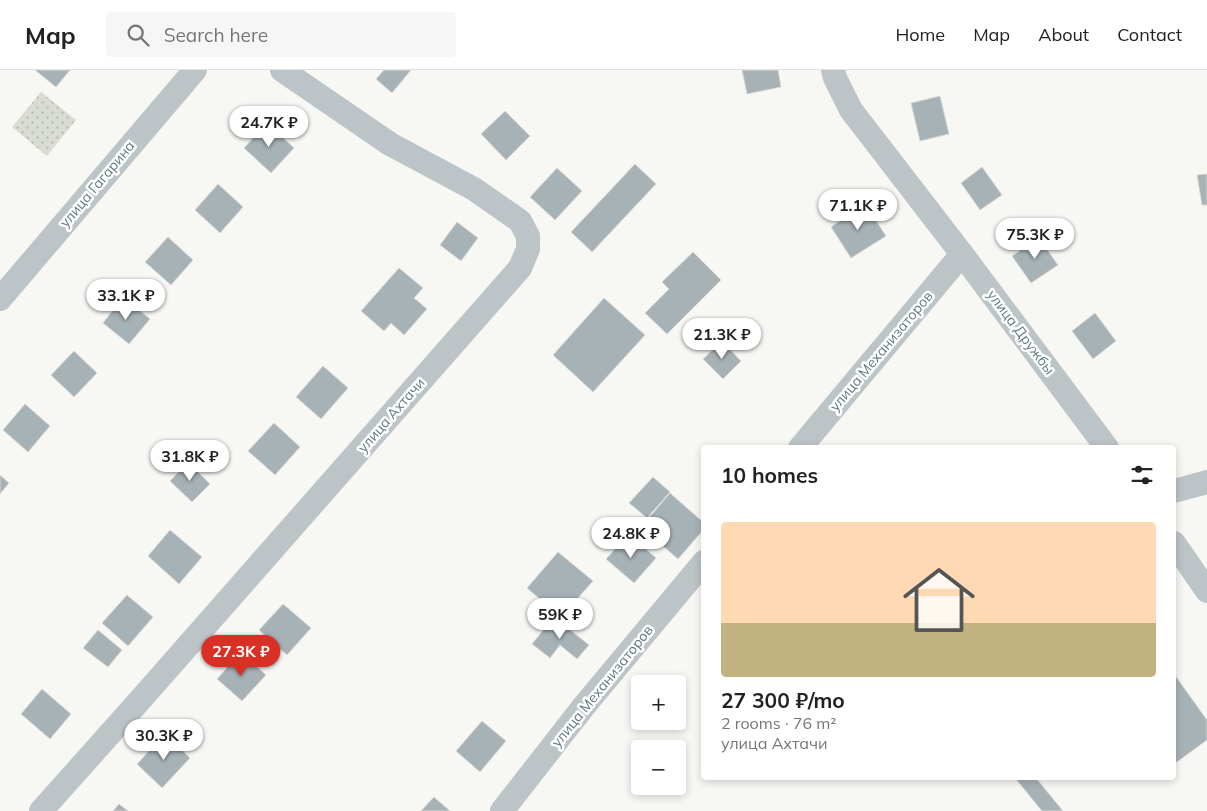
<!DOCTYPE html>
<html lang="en">
<head>
<meta charset="utf-8">
<style>
	body { margin:0; font-family:Mulish,sans-serif; background:#f6f6f6; color:#222; height:100vh; display:flex; flex-direction:column; font-size:19px; white-space:nowrap }
	* { box-sizing:border-box; margin:0 }
	p { font-size:16px; color:#767676 }
	.icon { flex:none; width:28px; height:28px; fill:none; stroke:currentColor; stroke-width:2; stroke-linecap:round; stroke-linejoin:round }
	.map { position:relative; flex:1; overflow:hidden }
	.sheet { position:absolute; left:701px; top:375px; width:475px; height:335px; display:flex; flex-direction:column; background:#fff; border-radius:5px; box-shadow:0 2px 8px #0003 }
	.sheet>* { flex:none }
	.controls { position:absolute; left:631px; top:605px; display:grid; gap:10px }
	.controls a { display:grid; place-items:center; width:55px; height:55px; border-radius:5px; background:#fff; box-shadow:0 2px 8px #0003; font-size:25px }
	.price { position:absolute; translate:-50% -42px; padding:0 11px; border-radius:18px; background:#fff; color:#222; font-size:16px; line-height:32px; filter:drop-shadow(0 1px 2px #0008) }
	.price::after { content:''; position:absolute; left:50%; top:30px; width:15px; height:11px; margin-left:-8px; background:inherit; clip-path:polygon(0 0,100% 0,50% 100%) }
	.price.selected { background:#d93025; color:#fff }
	ul { padding:0; list-style:none }
	li { display:grid; align-content:center; gap:10px; height:265px; padding:0 20px }
	li span { display:grid; place-items:center; height:155px; border-radius:5px; color:#555 }
	li>.icon { margin-inline-start:auto }
	span .icon { width:90px; height:90px; fill:#fffc; stroke-width:1 }
	li b { font-size:21px }
	h2 { display:flex; justify-content:space-between; align-items:center; height:60px; padding:0 20px; font-size:21px }
	header { display:flex; align-items:center; gap:30px; box-sizing:border-box; height:70px; padding:0 25px; background:#fff; border-bottom:1px solid #e0e0e0 }
	header strong { font-size:24px }
	nav { display:flex; gap:28px; margin-inline-start:auto; font-size:18px }
	.search { width:350px; height:45px; background:#f6f6f6; display:flex; align-items:center; gap:12px; box-sizing:border-box; padding:0 18px; border-radius:5px; color:#767676; font-size:19px }
	.map>svg:first-child { display:block }
</style>
</head>
<body>
<header>
<strong>Map</strong>
<div class="search"><svg class="icon" aria-label="search" viewBox="0 0 24 24"><circle cx="10" cy="10" r="6"/><path d="M15 15l6 6"/></svg>Search here</div>
<nav><a>Home</a><a>Map</a><a>About</a><a>Contact</a></nav>
</header>
<div class="map">
<svg width="1207" height="741" viewBox="0 0 1207 741">
	<defs>
		<pattern id="park-dots" width="8" height="8" patternUnits="userSpaceOnUse" patternTransform="scale(1.25)"><rect width="8" height="8" fill="#d8dcd3"/><path d="M2 2h.1M6 6h.1" fill="none" stroke="#b3b7b1" stroke-width="1.8" stroke-linecap="round"/></pattern>
	</defs>
	<rect width="100%" height="100%" fill="#f7f7f4"/>
	<path fill="url(#park-dots)" d="M41 22 76 50 47 86 12 57Z"/>
	<path fill="#a6b2b6" stroke="#d9d8d6" d="M35 0H70L56 17Z
		M384 0H411L392 23 376 9Z
		M742 0H778L781 17 747 24Z
		M940 26 949 64 920 71 911 33Z
		M505 41 530 66 506 90 481 64Z
		M267 53 294 78 271 103 244 78Z
		M635 94 656 114 592 182 571 162Z
		M982 97 1002 125 980 140 961 113Z
		M557 98 582 121 555 150 530 127Z
		M1207 104V135H1202L1197 105Z
		M218 114 243 137 220 163 195 140Z
		M865 134 886 166 851 188 831 157Z
		M457 152 478 168 461 191 440 175Z
		M168 167 193 190 171 215 145 192Z
		M1039 168 1058 195 1031 213 1012 186Z
		M693 182 721 210 667 264 645 243 669 219 662 212Z
		M399 198 423 218 414 228 427 239 404 265 391 253 384 261 361 241Z
		M123 227 150 249 129 274 103 253Z
		M604 228 645 265 593 322 553 285Z
		M1095 243 1116 271 1093 289 1072 261Z
		M722 271 741 291 723 309 703 289Z
		M74 281 97 303 74 327 51 305Z
		M323 296 348 318 321 349 296 327Z
		M25 334 50 356 28 382 3 360Z
		M274 353 300 377 275 405 248 381Z
		M188 392 210 414 192 432 170 411Z
		M0 405 9 413 0 424Z
		M653 407 670 422 647 448 629 433Z
		M670 423 704 453V459L678 489 641 457Z
		M170 460 202 487 179 514 148 486Z
		M629 464 656 488 634 513 606 489Z
		M558 482 593 511 561 547 527 518Z
		M127 525 153 547 128 576 102 553Z
		M283 534 311 558 287 585 259 560Z
		M554 547 589 575 577 589 560 575 550 588 532 574Z
		M98 560 122 580 108 597 83 578Z
		M241 582 266 605 242 631 217 609Z
		M1174 604 1207 650V670L1174 694Z
		M42 619 71 644 50 669 21 644Z
		M482 651 506 671 480 702 456 681Z
		M165 664 190 688 162 718 137 694Z
		M1015 708H1036L1063 741H1042Z
		M434 727 450 741H421Z
		M119 734 128 741H113Z"/>
	<g fill="none" stroke-linecap="round" stroke-linejoin="round">
		<path stroke="#bdc4c7" stroke-width="24" d="M833 0 835 8 851 40 962 184 1107 378
			M0 229 195 0
			M800 378 962 184
			M1174 421 1207 412
			M1174 473 1207 521
			M41 741 141 629 520 198 528 179V166L520 151 474 119 390 74 282 0
			M502 741 584 636 704 492"/>
	</g>
	<g text-anchor="middle" dominant-baseline="central" stroke-width="5" stroke-linejoin="round" paint-order="stroke">
		<g font-size="14" fill="#607881" stroke="#fff">
			<text transform="translate(97 114) rotate(-50)">улица Гагарина</text>
			<text transform="translate(1021 262) rotate(53)">улица Дружбы</text>
			<text transform="translate(881 281) rotate(-50)">улица Механизаторов</text>
			<text transform="translate(391 345) rotate(-49)">улица Ахтачи</text>
			<text transform="translate(602 616) rotate(-51)">улица Механизаторов</text>
		</g>
	</g>
</svg>
<div class="controls">
<a>+</a>
<a>−</a>
</div>
<b class="price" style="left:269px;top:78px">24.7K ₽</b>
<b class="price" style="left:858px;top:161px">71.1K ₽</b>
<b class="price" style="left:1035px;top:190px">75.3K ₽</b>
<b class="price" style="left:126px;top:251px">33.1K ₽</b>
<b class="price" style="left:722px;top:290px">21.3K ₽</b>
<b class="price" style="left:190px;top:412px">31.8K ₽</b>
<b class="price" style="left:631px;top:489px">24.8K ₽</b>
<b class="price" style="left:560px;top:570px">59K ₽</b>
<b class="price selected" style="left:241px;top:607px">27.3K ₽</b>
<b class="price" style="left:164px;top:691px">30.3K ₽</b>
<section class="sheet">
<h2>10 homes<svg class="icon" aria-label="filters" viewBox="0 0 24 24"><path d="M4 7h16M4 17h16"/><circle cx="9" cy="7" r="2"/><circle cx="15" cy="17" r="2"/></svg></h2>
<ul>
<li><span style="background:linear-gradient(#ffd9b3 65%,#c2b280 0)"><svg class="icon" aria-label="home" viewBox="0 0 24 24"><path d="M3 11l9-7 9 7M6 9v11h12V9"/></svg></span><div><b>27 300 ₽/mo</b><p>2 rooms · 76 m²</p><p>улица Ахтачи</p></div></li>
</ul>
</section>
</div>
</body>
</html>
